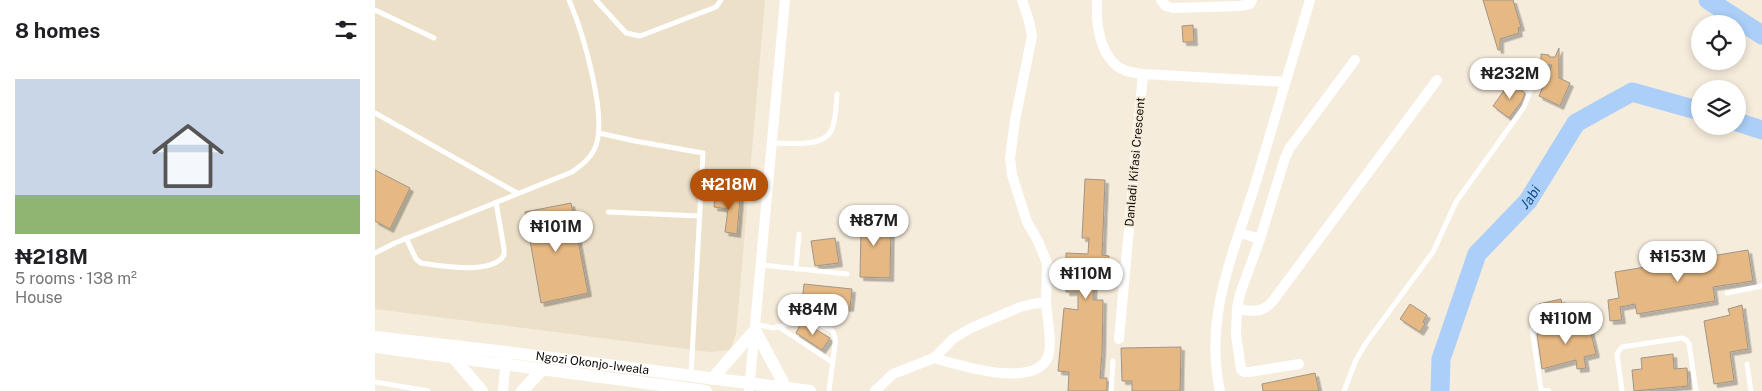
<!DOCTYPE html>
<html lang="en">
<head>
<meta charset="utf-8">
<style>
	body { margin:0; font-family:"Public Sans",sans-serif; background:#f2f2f2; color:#202124; height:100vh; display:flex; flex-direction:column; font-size:19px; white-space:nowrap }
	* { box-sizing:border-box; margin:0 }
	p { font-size:16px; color:#757577 }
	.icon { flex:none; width:28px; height:28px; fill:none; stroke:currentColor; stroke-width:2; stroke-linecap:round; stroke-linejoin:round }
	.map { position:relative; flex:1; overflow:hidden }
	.panel { display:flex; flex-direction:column; background:#fff; width:375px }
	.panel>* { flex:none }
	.buttons { position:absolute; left:1316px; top:15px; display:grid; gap:10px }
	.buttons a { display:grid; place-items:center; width:55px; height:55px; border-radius:50%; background:#fff; box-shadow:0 2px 8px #0003; font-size:25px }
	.price { position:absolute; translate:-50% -42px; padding:0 11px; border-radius:18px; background:#fff; color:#222; font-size:16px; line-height:32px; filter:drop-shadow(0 1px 2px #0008) }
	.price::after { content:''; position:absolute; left:50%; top:30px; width:15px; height:11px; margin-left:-8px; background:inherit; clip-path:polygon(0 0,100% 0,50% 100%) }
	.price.active { background:#b45309; color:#fff }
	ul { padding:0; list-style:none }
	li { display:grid; align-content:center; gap:10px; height:265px; padding:0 15px }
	li span { display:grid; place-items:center; height:155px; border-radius:0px; color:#555 }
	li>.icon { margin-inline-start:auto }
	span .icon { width:90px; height:90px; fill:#fffc; stroke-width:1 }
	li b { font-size:21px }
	h2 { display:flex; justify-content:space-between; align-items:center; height:60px; padding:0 15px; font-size:21px }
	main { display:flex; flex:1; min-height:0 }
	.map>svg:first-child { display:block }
</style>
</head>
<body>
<main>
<section class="panel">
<h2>8 homes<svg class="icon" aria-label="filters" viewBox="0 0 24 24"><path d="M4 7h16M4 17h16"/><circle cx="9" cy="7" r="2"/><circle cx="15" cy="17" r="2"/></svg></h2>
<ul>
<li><span style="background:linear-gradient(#c9d6e8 75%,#8fb573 0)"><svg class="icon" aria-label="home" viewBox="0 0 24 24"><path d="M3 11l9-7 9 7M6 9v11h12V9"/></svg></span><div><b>₦218M</b><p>5 rooms · 138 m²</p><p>House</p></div></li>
</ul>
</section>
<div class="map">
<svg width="1387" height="391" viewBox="0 0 1387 391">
	<defs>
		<filter id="shadow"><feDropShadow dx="3.5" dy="3.5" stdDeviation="0" flood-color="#0004"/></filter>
	</defs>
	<rect width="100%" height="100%" fill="#f6ecdc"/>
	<path fill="#ede0c9" d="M0 0H390L361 334 355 350 335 352 0 309Z"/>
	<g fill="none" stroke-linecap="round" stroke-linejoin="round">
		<g stroke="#abcff8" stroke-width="19">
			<path d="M1333 0 1387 35"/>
			<path d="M1362 122 1387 130"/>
			<path id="s1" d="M1065 391 1066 359 1102 254 1153 201 1201 123 1257 92 1325 111"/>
		</g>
	</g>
	<path fill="#e6b883" stroke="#a19587" filter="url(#shadow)" d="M1108 0H1138L1146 27 1143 28 1144 33 1125 39V50H1123Z
		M818 25 819 42H808L807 26Z
		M1184 48V78L1195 83 1185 106 1164 96 1177 65H1166V54L1174 55V57H1180Z
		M1135 82 1150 93 1147 101 1134 118 1118 106Z
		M0 170 35 188 15 229 0 221Z
		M710 179 730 180 727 255 734 256 733 275 719 274 718 300H728L727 352 725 378H732V391H693L694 372 683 371 689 308 703 310V292H691V253L713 254 714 238H707Z
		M340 195 365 198 362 234 350 232 353 209 339 207Z
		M196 203 213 293 166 303 150 212Z
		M476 218 516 219 515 278 485 277 486 231 476 230Z
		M460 238 464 263 440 266 436 241Z
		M1373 250 1378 281 1338 287 1340 301 1262 314 1260 304 1245 307 1247 320 1235 321 1233 300 1244 298 1240 272Z
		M429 284 477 289 475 308 427 303Z
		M1186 299 1188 310 1166 314 1164 304Z
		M1035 304 1052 315 1048 322 1050 324 1045 332 1025 319Z
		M1367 305 1373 349 1355 352 1359 381 1339 384 1329 321 1355 315 1353 309Z
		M1213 320 1221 354 1209 357 1211 368 1202 369 1201 360 1167 369 1162 334Z
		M432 324 455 338 447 350 421 333 425 325Z
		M806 347 805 391H757V381H747L746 348Z
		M1298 354 1299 369 1312 368 1313 386 1259 391 1257 370 1267 369 1266 358Z
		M940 373 944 391H888L887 384Z"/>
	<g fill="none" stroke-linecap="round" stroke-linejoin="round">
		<path stroke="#fff" stroke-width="5" d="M221 0 251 33 265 36 341 7 346 0
			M0 10 59 38
			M0 113 142 193
			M224 133 260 141 328 153 316 375
			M397 143C415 143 452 149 458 126 461 116 461 104 462 94
			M233 212 325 216
			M31 238 41 259 46 263C65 266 118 275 129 255V249L121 202
			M0 253 20 243 197 172C205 166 214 160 219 150 235 121 207 30 194 0
			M386 265 472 274
			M421 269 424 234
			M1352 293 1387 286
			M380 324 398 328 432 319 457 330 460 337V344L454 391
			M404 327 457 362
			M1157 329 1166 390 1174 391
			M1372 364 1376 391
			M0 382 53 391
			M736 391 738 361
			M969 391 981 360 991 343 1058 252 1081 202 1149 107 1160 78
			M1247 391 1242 354 1247 347 1307 338 1311 340 1314 344 1321 391"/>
		<path stroke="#fff" stroke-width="10" d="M722 0C721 22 724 51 742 66 749 72 760 73 768 74L911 82
			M786 0 791 6 798 8 865 6 875 4 877 0
			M865 233 885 239
			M862 308C875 312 887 313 897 302L1062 80
			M744 339 768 74
			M559 358C587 366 665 391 674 353 677 342 672 316 671 304
			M924 364 875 372H869L866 369 861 335 862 308 865 294 885 239 910 158 914 149 980 60
			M128 391 131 358
			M374 391 410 0
			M500 391 518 374 559 358 579 338 596 328 645 307 662 303 671 304 672 263 663 241 652 222 637 175 635 158 640 120 657 36 654 21 647 0
			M845 391C829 316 858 255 880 185 898 123 917 62 935 0"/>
		<g stroke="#fff" stroke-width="12">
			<path id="s2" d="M0 337 131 352 435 391"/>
			<path d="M0 347 331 391"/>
			<path d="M78 357 107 391"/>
			<path d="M337 379 380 330 411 388"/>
			<path d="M147 391 168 369"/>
		</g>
	</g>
	<g text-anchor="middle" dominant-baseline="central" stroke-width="4" stroke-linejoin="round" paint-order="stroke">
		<g font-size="12" fill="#0e0b06" stroke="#f6ecdc">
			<text transform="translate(760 162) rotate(-85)">Danladi Kifasi Crescent</text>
			<text stroke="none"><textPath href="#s2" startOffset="219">Ngozi Okonjo-Iweala</textPath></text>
		</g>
		<g font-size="14" font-style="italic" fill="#124f8c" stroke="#f6ecdc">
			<text stroke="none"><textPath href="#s1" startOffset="221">Jabi</textPath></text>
		</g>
	</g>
</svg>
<div class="buttons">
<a><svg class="icon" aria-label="locate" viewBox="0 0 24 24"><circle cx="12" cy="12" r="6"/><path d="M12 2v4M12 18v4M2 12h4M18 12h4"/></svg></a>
<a><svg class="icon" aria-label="layers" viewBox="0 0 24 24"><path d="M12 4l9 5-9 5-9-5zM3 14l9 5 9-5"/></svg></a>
</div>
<b class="price" style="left:1135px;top:100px">₦232M</b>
<b class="price active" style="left:354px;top:211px">₦218M</b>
<b class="price" style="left:499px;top:247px">₦87M</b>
<b class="price" style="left:181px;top:253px">₦101M</b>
<b class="price" style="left:1303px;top:283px">₦153M</b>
<b class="price" style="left:711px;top:300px">₦110M</b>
<b class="price" style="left:438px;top:336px">₦84M</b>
<b class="price" style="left:1191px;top:345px">₦110M</b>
</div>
</main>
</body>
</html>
